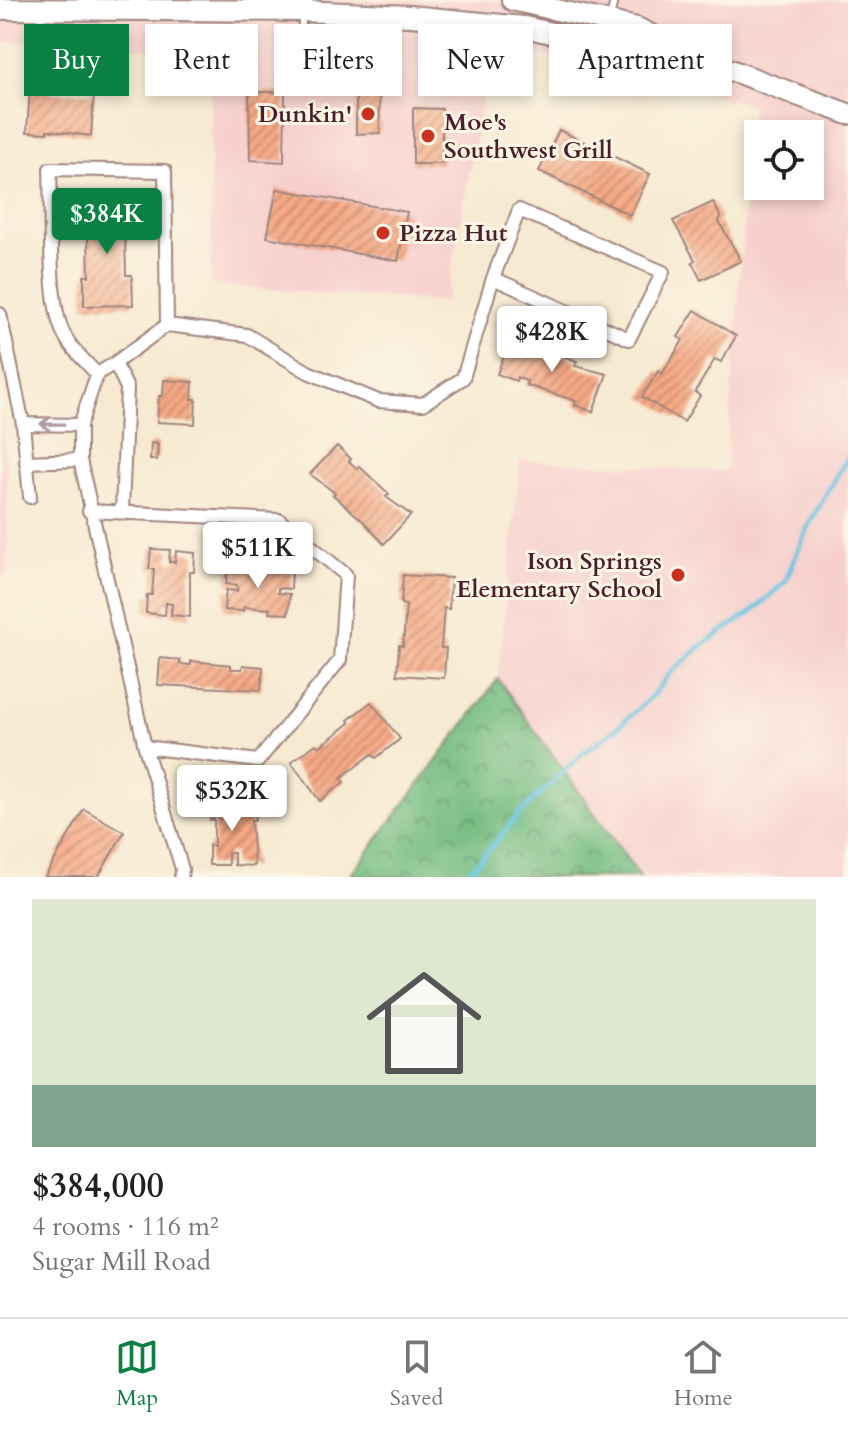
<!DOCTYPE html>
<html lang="en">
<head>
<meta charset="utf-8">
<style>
	body { margin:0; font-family:Cardo,serif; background:#f6f6f6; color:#202124; height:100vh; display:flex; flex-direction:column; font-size:30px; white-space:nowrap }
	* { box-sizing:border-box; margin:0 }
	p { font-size:26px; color:#757577 }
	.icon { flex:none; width:44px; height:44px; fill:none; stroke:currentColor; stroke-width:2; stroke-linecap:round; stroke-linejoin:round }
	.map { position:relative; height:877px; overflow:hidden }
	.side { display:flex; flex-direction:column; background:#fff; flex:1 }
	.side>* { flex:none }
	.banner { position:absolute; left:24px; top:24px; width:800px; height:72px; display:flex; gap:16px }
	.controls { position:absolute; left:744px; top:120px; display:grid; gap:16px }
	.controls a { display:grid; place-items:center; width:80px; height:80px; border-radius:0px; background:#fff; box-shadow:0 4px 12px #0003; font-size:40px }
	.price { position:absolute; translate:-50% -68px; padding:0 18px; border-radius:8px; background:#fff; color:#222; font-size:26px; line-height:52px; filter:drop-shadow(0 2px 4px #0008) }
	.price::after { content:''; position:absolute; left:50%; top:48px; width:24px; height:18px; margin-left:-12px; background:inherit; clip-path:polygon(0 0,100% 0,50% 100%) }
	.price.on { background:#0b8043; color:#fff }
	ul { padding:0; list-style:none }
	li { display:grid; align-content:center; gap:16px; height:424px; padding:0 32px }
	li+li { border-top:2px solid #e0e0e0 }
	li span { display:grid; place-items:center; height:248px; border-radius:0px; color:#555 }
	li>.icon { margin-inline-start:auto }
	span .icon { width:144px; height:144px; fill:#fffc; stroke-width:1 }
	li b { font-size:34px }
	.pill { padding:0 28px; border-radius:0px; background:#fff; box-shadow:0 4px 12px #0003; font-size:28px; line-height:72px }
	.pill.on { background:#0b8043; color:#fff }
	.dock { display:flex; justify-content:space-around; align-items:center; height:112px; border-top:2px solid #e0e0e0; background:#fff; font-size:22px; color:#757577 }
	.dock a { display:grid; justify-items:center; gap:4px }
	.dock .on { color:#0b8043 }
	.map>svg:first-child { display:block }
</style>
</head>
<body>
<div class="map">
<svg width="848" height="877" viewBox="0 0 848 877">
	<defs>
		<pattern id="forest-crowns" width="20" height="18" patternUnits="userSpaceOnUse" patternTransform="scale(2)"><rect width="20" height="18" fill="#74bc81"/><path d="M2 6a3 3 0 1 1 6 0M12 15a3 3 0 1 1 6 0" fill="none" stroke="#61986a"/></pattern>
		<pattern id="building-hatch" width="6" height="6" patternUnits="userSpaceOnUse" patternTransform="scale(2)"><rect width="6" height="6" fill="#f5a985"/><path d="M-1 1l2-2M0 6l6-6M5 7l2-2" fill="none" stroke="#c8896d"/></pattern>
	</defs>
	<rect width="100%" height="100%" fill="#fcf5e5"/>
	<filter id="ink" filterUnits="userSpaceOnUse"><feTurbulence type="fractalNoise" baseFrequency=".0125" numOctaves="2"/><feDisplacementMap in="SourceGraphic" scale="16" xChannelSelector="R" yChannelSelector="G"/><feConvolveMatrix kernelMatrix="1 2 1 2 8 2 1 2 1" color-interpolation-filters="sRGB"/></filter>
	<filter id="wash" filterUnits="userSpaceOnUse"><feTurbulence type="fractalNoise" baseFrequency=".006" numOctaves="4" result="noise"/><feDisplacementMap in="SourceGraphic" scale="32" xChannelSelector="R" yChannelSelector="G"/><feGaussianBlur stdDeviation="1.8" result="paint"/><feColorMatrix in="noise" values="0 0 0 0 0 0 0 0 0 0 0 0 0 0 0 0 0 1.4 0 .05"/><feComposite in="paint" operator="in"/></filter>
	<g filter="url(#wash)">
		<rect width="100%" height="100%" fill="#f7ead2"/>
		<path fill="#f7d0cd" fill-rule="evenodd" d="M0 0H848V877H640L498 679 520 460 726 471 752 105 627 71 492 46 446 302 211 285 210 52 0 41ZM758 134H810V186H758Z
			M0 406 7 477 6 576 0 575Z"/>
		<path fill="url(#forest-crowns)" stroke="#5f6e56" stroke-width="2" d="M498 679 640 877H349Z"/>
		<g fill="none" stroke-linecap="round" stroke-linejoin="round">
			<path stroke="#62c3e1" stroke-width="5" d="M465 877 521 812 583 753 616 729 653 695 671 672 705 643 753 611 785 582 808 526 848 456"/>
		</g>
		<g id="blocks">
			<path fill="url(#building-hatch)" d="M30 88 49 89V93H94L91 136 47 130V133L27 132Z
				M249 92H285L284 162 250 160Z
				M379 93 380 133 356 134V94Z
				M413 108 442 109V164H413Z
				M559 130 650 174 630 215 539 171Z
				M277 189 407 212 398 261 267 237Z
				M713 202 721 218 718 220 741 261 701 280 692 262 695 260 673 221Z
				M131 206 132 235H125L126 275H132L133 305 84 306V276H89L88 237H83L82 207Z
				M695 310 736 336 721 362 715 359 695 392 700 396 684 422 642 397 658 371 662 374 683 340 678 337Z
				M511 337 529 343 527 347 537 351 541 348 577 361 575 366 607 374 593 412 575 405 576 401 526 385 527 381 517 377 516 381 497 374Z
				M164 380 193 382 192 399H196L195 424 157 422 159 396H163Z
				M151 443 158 444 157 460H150Z
				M337 446 351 459 349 461 357 469 359 466 389 494 386 497 411 515 384 544 363 521 333 495 335 493 310 474Z
				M151 549 170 550 169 562H175L176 551 195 553 194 572H190V617L171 615 172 604 166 603 165 615 146 613 147 595H152L154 569H149Z
				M228 565 246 566V571L272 572 273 568 292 570 291 589 278 588V593L290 594 288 614 269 613 270 609 244 607 243 611 224 610 226 590 237 591V585L226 584Z
				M403 575 451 578 449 609 444 608 441 648H446L444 678 397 675 399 645 403 646 406 605 401 604Z
				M160 658 180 660V664L191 665V661L231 665V669H242L243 665 263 667 261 690 158 685Z
				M371 702 400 739 376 758 372 754 341 778 344 782 320 801 291 762 316 744 319 747 350 723 348 720Z
				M210 800H230V811L236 812V800H255V820H251L254 866 234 865V853H228V865H209V845L214 846V819L210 820Z
				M84 809 124 832 98 877H45Z"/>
		</g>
	</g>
	<g filter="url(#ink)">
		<use href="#blocks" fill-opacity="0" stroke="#a0847e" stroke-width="2"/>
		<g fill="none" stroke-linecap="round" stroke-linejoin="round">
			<g stroke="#a0847e" stroke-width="10">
				<path id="service" d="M610 18 614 0
					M301 80 302 15"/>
			</g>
			<g stroke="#a0847e" stroke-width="16">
				<path id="minor" d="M0 314 23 424 30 497
					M115 363 97 374 80 425V460L145 747 182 869 181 877
					M97 374C85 361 69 347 62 330 47 293 52 212 50 169L165 171 167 325
					M23 424 80 425
					M26 462 80 460
					M89 511 279 520 346 575 340 660 258 761 145 747
					M122 511 127 388 115 363 167 325 247 335 308 372 378 401 423 404 463 378 493 278 519 210 663 272 629 339 493 278"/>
			</g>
			<g stroke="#a0847e" stroke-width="24">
				<path id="primary" d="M512 0 637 28 693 56 848 114
					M0 9 302 11 410 16 524 27 633 51 693 56"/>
			</g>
			<use href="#service" stroke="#fff" stroke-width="6"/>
			<use href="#minor" stroke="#fff" stroke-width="12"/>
			<use href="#primary" stroke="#fff" stroke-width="20"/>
		</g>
		<defs><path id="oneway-shaft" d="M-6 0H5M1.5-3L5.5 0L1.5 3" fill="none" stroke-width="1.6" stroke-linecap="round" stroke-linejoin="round" transform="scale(2)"/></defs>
		<use stroke="#ae9aa0" href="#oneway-shaft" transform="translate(52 424) rotate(-179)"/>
	</g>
	<g fill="#c8321e" stroke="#fcf5e5" stroke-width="3">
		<circle cx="368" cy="114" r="8"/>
		<circle cx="428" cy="136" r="8"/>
		<circle cx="383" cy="233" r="8"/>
		<circle cx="678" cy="575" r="8"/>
	</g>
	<g text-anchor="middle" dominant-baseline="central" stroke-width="6" stroke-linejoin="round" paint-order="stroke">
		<g font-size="24" font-weight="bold" fill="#4a1f2b" stroke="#fcf5e5" text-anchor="end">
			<text x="352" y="114">Dunkin'</text>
			<text x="444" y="122" text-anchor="start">Moe's<tspan x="444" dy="28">Southwest Grill</tspan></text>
			<text x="399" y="233" text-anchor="start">Pizza Hut</text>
			<text x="662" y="561">Ison Springs<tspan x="662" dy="28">Elementary School</tspan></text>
		</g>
	</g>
</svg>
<div class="controls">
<a><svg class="icon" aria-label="locate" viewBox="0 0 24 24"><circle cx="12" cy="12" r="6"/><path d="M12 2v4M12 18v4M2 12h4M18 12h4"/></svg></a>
</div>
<b class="price on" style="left:107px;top:256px">$384K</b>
<b class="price" style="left:552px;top:374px">$428K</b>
<b class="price" style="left:258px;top:590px">$511K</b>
<b class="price" style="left:232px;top:833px">$532K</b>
<div class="banner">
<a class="pill on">Buy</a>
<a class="pill">Rent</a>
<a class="pill">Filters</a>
<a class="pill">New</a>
<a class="pill">Apartment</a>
</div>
</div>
<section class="side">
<ul>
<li><span style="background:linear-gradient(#dfe7d0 75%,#7fa58c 0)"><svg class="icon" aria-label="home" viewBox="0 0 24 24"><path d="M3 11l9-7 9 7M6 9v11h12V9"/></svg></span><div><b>$384,000</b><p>4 rooms · 116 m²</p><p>Sugar Mill Road</p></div></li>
</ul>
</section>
<nav class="dock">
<a class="on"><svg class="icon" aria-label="map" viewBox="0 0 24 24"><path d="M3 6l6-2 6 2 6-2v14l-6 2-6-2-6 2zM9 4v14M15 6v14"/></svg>Map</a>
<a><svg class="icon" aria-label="saved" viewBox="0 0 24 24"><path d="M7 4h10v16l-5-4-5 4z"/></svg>Saved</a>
<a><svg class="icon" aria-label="home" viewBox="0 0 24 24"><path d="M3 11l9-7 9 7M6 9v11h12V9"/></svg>Home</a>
</nav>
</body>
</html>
